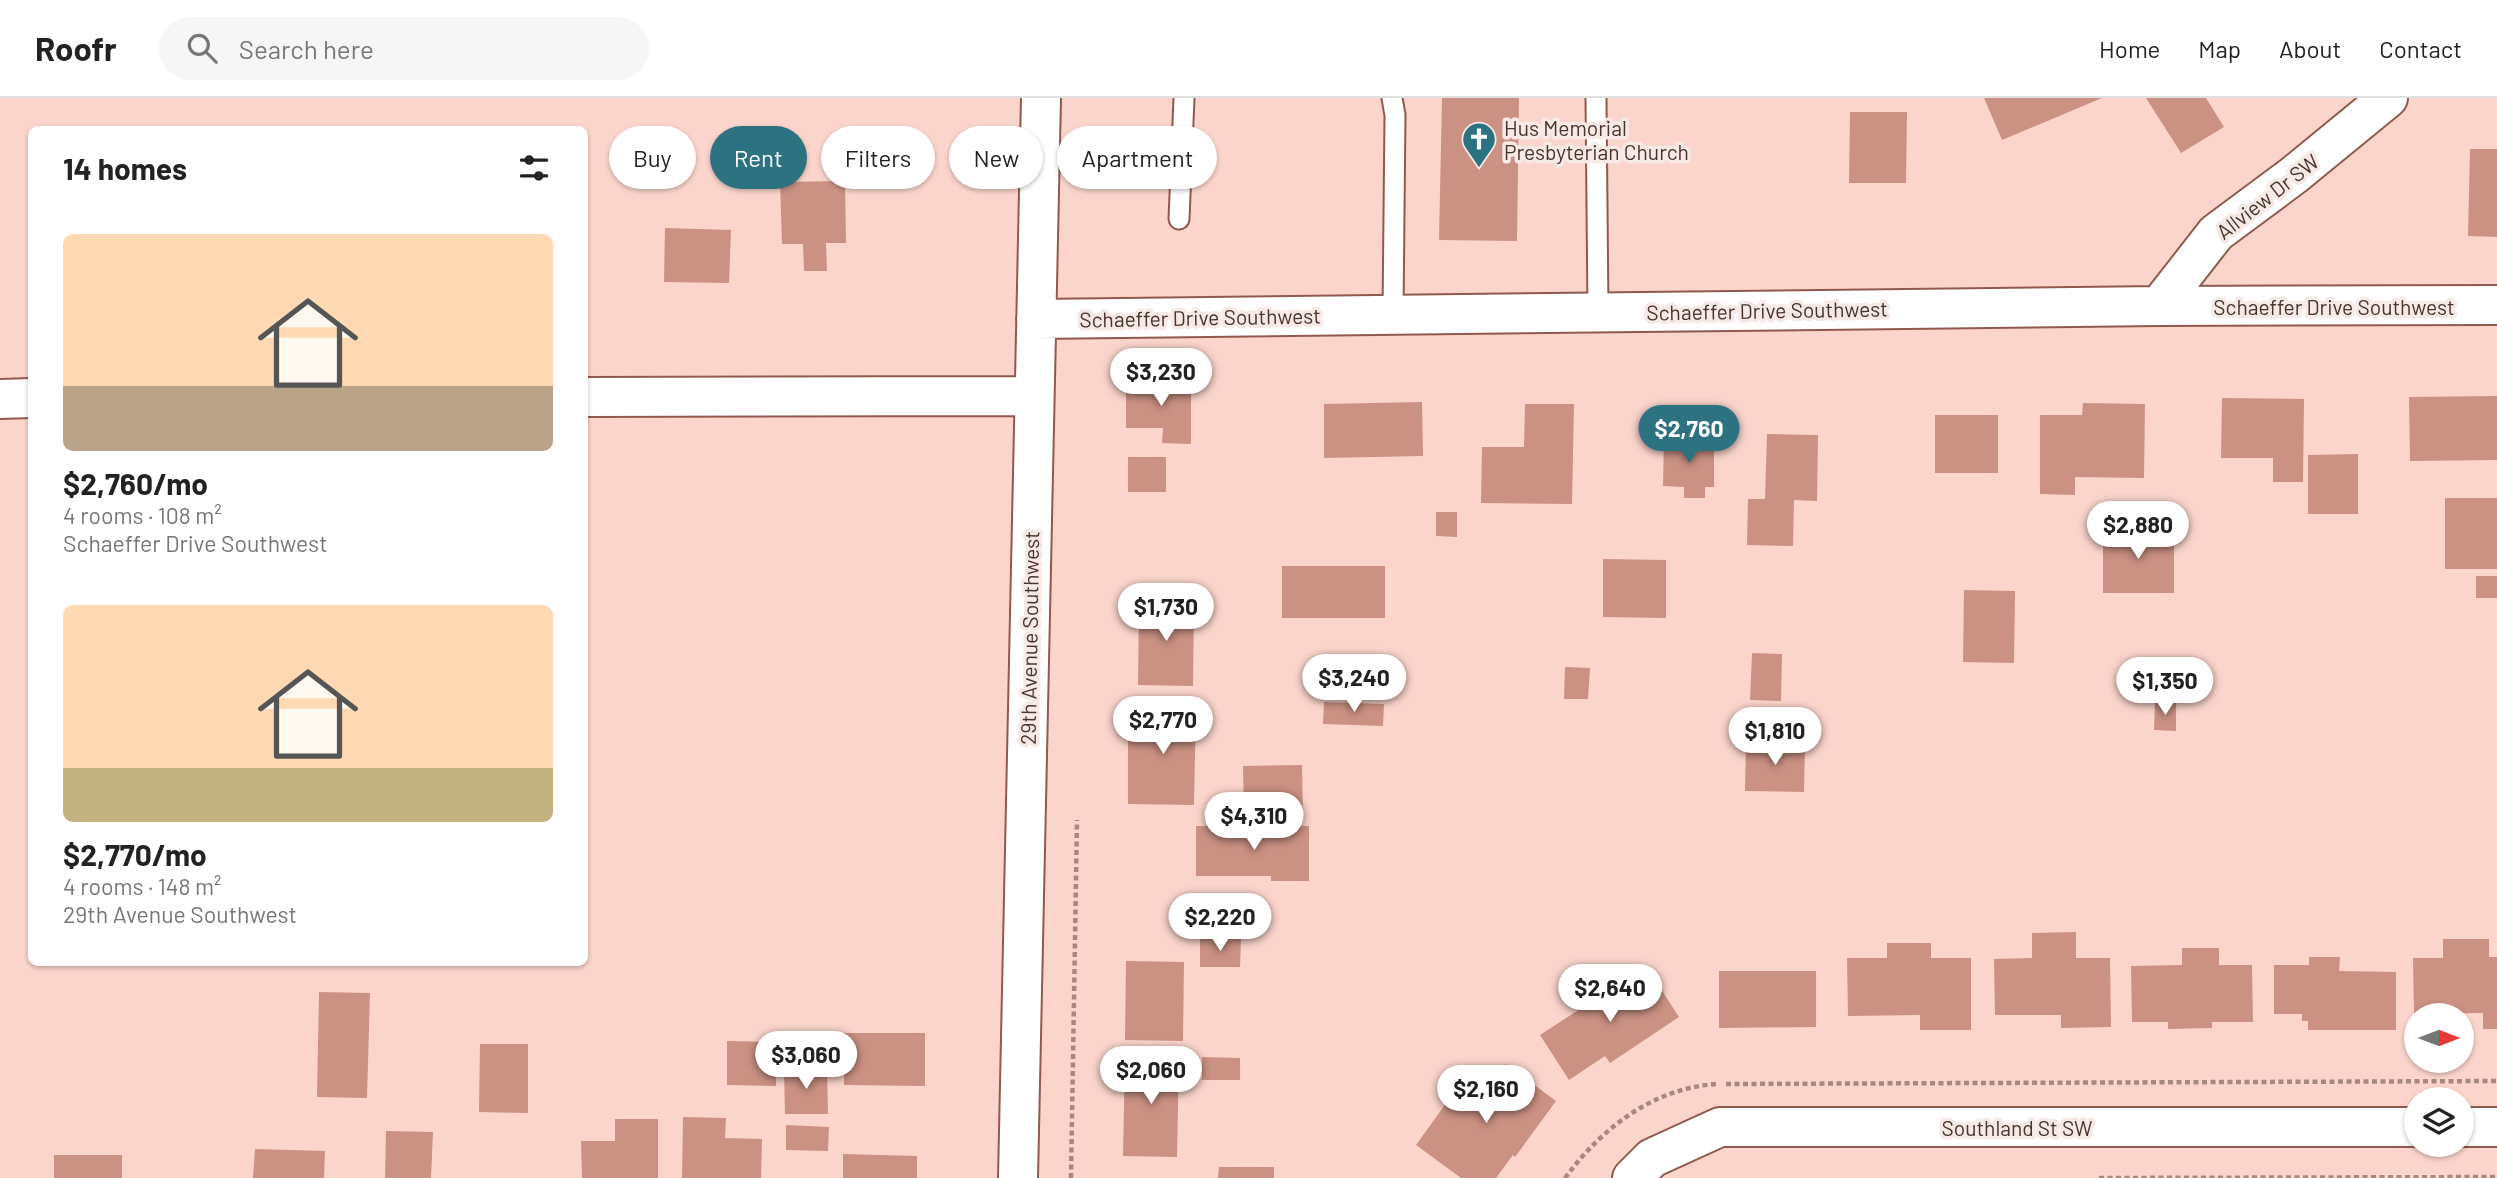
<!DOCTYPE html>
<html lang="en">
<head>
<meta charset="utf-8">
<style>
	body { margin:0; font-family:Barlow,sans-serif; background:#f6f6f6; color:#222; height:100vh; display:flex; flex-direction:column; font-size:26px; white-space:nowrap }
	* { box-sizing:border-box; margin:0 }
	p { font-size:23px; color:#767676 }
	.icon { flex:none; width:38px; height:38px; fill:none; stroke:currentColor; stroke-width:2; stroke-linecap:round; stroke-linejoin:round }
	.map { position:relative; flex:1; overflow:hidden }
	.panel { position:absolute; left:28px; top:28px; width:560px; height:840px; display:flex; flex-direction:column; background:#fff; border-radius:10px; box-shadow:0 2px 5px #0004 }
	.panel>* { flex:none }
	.banner { position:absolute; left:609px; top:28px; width:665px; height:63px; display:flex; gap:14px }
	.needle { width:46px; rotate:90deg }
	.tools { position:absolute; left:2404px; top:905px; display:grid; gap:14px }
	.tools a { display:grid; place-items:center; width:70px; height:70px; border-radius:50%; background:#fff; box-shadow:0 2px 5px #0004; font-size:35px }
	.price { position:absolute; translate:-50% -60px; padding:0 16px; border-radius:24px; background:#fff; color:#222; font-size:23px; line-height:46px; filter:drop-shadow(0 2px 4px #0008) }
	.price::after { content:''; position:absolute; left:50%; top:42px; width:21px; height:16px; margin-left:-10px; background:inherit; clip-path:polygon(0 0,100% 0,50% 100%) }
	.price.active { background:#2d7281; color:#fff }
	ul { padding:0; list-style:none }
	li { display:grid; align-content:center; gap:14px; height:371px; padding:0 35px }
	li span { display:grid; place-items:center; height:217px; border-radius:10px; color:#555 }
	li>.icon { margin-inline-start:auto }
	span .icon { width:126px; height:126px; fill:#fffc; stroke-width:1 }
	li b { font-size:30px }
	h2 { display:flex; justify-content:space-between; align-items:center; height:84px; padding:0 35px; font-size:30px }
	.pill { padding:0 24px; border-radius:32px; background:#fff; box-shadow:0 2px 5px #0004; font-size:24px; line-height:63px }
	.pill.active { background:#2d7281; color:#fff }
	header { display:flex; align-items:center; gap:42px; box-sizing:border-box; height:98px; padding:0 35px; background:#fff; border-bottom:2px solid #e0e0e0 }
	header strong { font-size:33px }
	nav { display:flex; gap:38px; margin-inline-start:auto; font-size:24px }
	.search { width:490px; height:63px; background:#f6f6f6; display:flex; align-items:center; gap:18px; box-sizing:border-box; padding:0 24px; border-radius:38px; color:#767676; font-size:26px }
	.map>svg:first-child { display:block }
</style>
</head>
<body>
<header>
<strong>Roofr</strong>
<div class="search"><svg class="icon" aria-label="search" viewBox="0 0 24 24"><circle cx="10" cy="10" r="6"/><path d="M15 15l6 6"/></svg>Search here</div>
<nav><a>Home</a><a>Map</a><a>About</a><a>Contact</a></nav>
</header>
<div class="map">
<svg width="2497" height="1080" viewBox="0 0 2497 1080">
	<rect width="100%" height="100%" fill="#fbd5cc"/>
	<path fill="#cb9183" d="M1442 0H1519L1517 143 1439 142Z
		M1984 0H2102L2002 42Z
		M2146 0H2206L2224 29 2181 55Z
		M1850 14H1907L1906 85H1849Z
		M2470 51H2497V139L2468 138Z
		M845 83 846 145H826L827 173H804L803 146H782L780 84Z
		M665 130 731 132 729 185 664 184Z
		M1126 283H1191V346L1162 345 1163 330H1126Z
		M2497 298V362L2410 363 2409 299Z
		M2222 300 2304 301 2303 384H2273V360H2221Z
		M1422 304 1423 358 1324 360V306Z
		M2083 305 2145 306 2144 380 2075 379V397L2040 396V317H2082Z
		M1525 306H1574L1572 406 1481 405 1482 349H1524Z
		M1935 317H1998V375H1935Z
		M1767 336 1818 337 1817 403 1794 402 1793 448 1747 447 1748 401H1765Z
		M1664 339H1714V389H1705V400H1684V389L1663 388Z
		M2358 356V416H2308V357Z
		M1128 359H1166V394H1128Z
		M2445 400H2497V471H2445Z
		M1436 414H1457V439L1436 438Z
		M2103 431H2174V495H2103Z
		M1603 461 1666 462V520L1603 519Z
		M1282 468H1385V520H1282Z
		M2476 478H2497V500H2476Z
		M1964 492 2015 493 2014 565 1963 564Z
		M1139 503H1194L1193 588 1138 587Z
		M1752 555 1782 556 1781 603 1750 602Z
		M1565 569 1590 570 1588 601H1564Z
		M1324 604 1384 606 1383 628 1323 626Z
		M2155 605H2176V633L2154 632Z
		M1140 606H1196L1194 707 1128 706V629H1140Z
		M1746 645H1805L1804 694 1745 693Z
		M1302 667 1303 717 1244 718 1243 668Z
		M1196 728H1309V783H1271V778H1196Z
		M2076 834V860H2110L2111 929 2061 930V917H1995L1994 861 2032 860V835Z
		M1200 841H1241L1240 869H1200Z
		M2443 841H2489V859H2497V931H2483V915L2414 916 2413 860H2443Z
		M1887 845H1931V860H1971V932H1920V917L1848 918 1847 860H1887Z
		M2182 850H2219V867H2252L2253 924H2212V930L2168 931V924H2132L2131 868 2182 867Z
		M2309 859H2340L2339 873 2396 874V932H2308V923H2302V916H2274V867H2309Z
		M1126 863 1184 864 1183 943 1125 942Z
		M1646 868 1679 919 1610 965 1605 958 1569 982 1540 937Z
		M1719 873H1816V929L1719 930Z
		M319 894 370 895 367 1000 317 999Z
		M844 935H925V988L844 987Z
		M727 943 776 944V988L727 987Z
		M480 946H528V1015L479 1014Z
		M1125 956 1179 957 1177 1059 1123 1058Z
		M1202 959 1240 960V982H1202Z
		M1506 966 1556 1003 1515 1059 1513 1057 1496 1080H1461L1416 1047 1447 1004 1452 1008 1477 974 1492 985Z
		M827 970 828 1016H785L784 971Z
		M683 1019 726 1020 725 1040 762 1041 761 1080H682Z
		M615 1021H658V1080H582L581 1043H615Z
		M786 1027 829 1029 828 1053 786 1052Z
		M386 1033 433 1034 431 1080H385Z
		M255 1051 325 1053 324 1080H253Z
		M843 1056 917 1058V1080H843Z
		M54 1057H122V1080H54Z
		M1219 1069H1274V1080H1218Z"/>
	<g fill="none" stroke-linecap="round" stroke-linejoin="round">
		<g stroke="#8f5a4d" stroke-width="23">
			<path id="lane" d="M1392 0 1395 17 1393 216
				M1596 0 1598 214
				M1179 121 1184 0"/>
		</g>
		<g stroke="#8f5a4d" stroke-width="42">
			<path id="street" d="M2159 208 2216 135 2294 77 2388 0
				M1036 221 2159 208 2497 207
				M584 299 1034 298
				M0 301 32 300
				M2462 1029H2497
				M1018 1080 1041 0
				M1632 1080 1652 1060 1720 1029H2417"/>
		</g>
		<path stroke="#a78880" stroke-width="4.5" stroke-dasharray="5 3.5" stroke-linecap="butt" d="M1726 986 2497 983
			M1071 1080 1077 722
			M1565 1080C1602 1030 1653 990 1717 986
			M2099 1080 2497 1079"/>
		<use href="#lane" stroke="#fff" stroke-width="19"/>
		<use href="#street" stroke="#fff" stroke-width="38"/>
	</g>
	<defs>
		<g id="church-pin" transform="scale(1.75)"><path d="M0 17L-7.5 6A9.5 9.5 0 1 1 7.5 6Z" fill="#2d7281" stroke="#f6e9e6"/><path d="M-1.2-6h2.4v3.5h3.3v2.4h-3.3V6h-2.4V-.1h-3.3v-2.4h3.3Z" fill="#fff"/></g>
	</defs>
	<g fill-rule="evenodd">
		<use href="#church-pin" x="1479" y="41"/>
	</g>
	<g text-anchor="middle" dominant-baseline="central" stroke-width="7" stroke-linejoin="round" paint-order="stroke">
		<g font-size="21" fill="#4b332d" stroke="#f6e9e6" text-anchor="start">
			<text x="1504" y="29">Hus Memorial<tspan x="1504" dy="24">Presbyterian Church</tspan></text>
		</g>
		<g font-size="21" fill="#4b332d" stroke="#f6e9e6">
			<text transform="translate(2267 98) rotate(-38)">Allview Dr SW</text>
			<text x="2334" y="208">Schaeffer Drive Southwest</text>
			<text transform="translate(1767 212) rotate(-1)">Schaeffer Drive Southwest</text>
			<text transform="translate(1200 219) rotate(-1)">Schaeffer Drive Southwest</text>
			<text transform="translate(1029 540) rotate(-89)">29th Avenue Southwest</text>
			<text x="2017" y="1029">Southland St SW</text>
		</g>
	</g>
</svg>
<div class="tools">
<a><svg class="needle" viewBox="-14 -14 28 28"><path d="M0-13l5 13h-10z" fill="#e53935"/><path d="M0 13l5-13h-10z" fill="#767676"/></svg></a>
<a><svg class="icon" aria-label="layers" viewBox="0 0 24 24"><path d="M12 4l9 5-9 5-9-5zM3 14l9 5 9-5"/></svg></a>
</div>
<b class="price" style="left:1161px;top:310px">$3,230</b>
<b class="price active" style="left:1689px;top:367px">$2,760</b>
<b class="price" style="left:2138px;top:463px">$2,880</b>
<b class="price" style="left:1166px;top:545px">$1,730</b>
<b class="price" style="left:1354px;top:616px">$3,240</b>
<b class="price" style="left:2165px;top:619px">$1,350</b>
<b class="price" style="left:1163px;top:658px">$2,770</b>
<b class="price" style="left:1775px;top:669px">$1,810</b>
<b class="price" style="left:1254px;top:754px">$4,310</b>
<b class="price" style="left:1220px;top:855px">$2,220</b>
<b class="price" style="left:1610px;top:926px">$2,640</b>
<b class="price" style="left:806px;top:993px">$3,060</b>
<b class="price" style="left:1151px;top:1008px">$2,060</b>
<b class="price" style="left:1486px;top:1027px">$2,160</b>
<div class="banner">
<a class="pill">Buy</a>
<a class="pill active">Rent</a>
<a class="pill">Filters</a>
<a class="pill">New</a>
<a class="pill">Apartment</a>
</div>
<section class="panel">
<h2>14 homes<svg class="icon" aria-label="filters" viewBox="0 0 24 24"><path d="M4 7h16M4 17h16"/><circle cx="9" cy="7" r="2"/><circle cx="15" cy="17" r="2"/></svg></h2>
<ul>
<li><span style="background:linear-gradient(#ffd9b3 70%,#b9a48a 0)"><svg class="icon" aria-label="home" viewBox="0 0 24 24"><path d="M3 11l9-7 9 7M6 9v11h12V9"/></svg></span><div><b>$2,760/mo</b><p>4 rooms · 108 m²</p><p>Schaeffer Drive Southwest</p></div></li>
<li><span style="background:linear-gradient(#ffd9b3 75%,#c2b280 0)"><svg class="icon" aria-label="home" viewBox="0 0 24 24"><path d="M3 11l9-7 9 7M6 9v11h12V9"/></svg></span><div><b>$2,770/mo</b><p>4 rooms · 148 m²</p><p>29th Avenue Southwest</p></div></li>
</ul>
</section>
</div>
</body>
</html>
